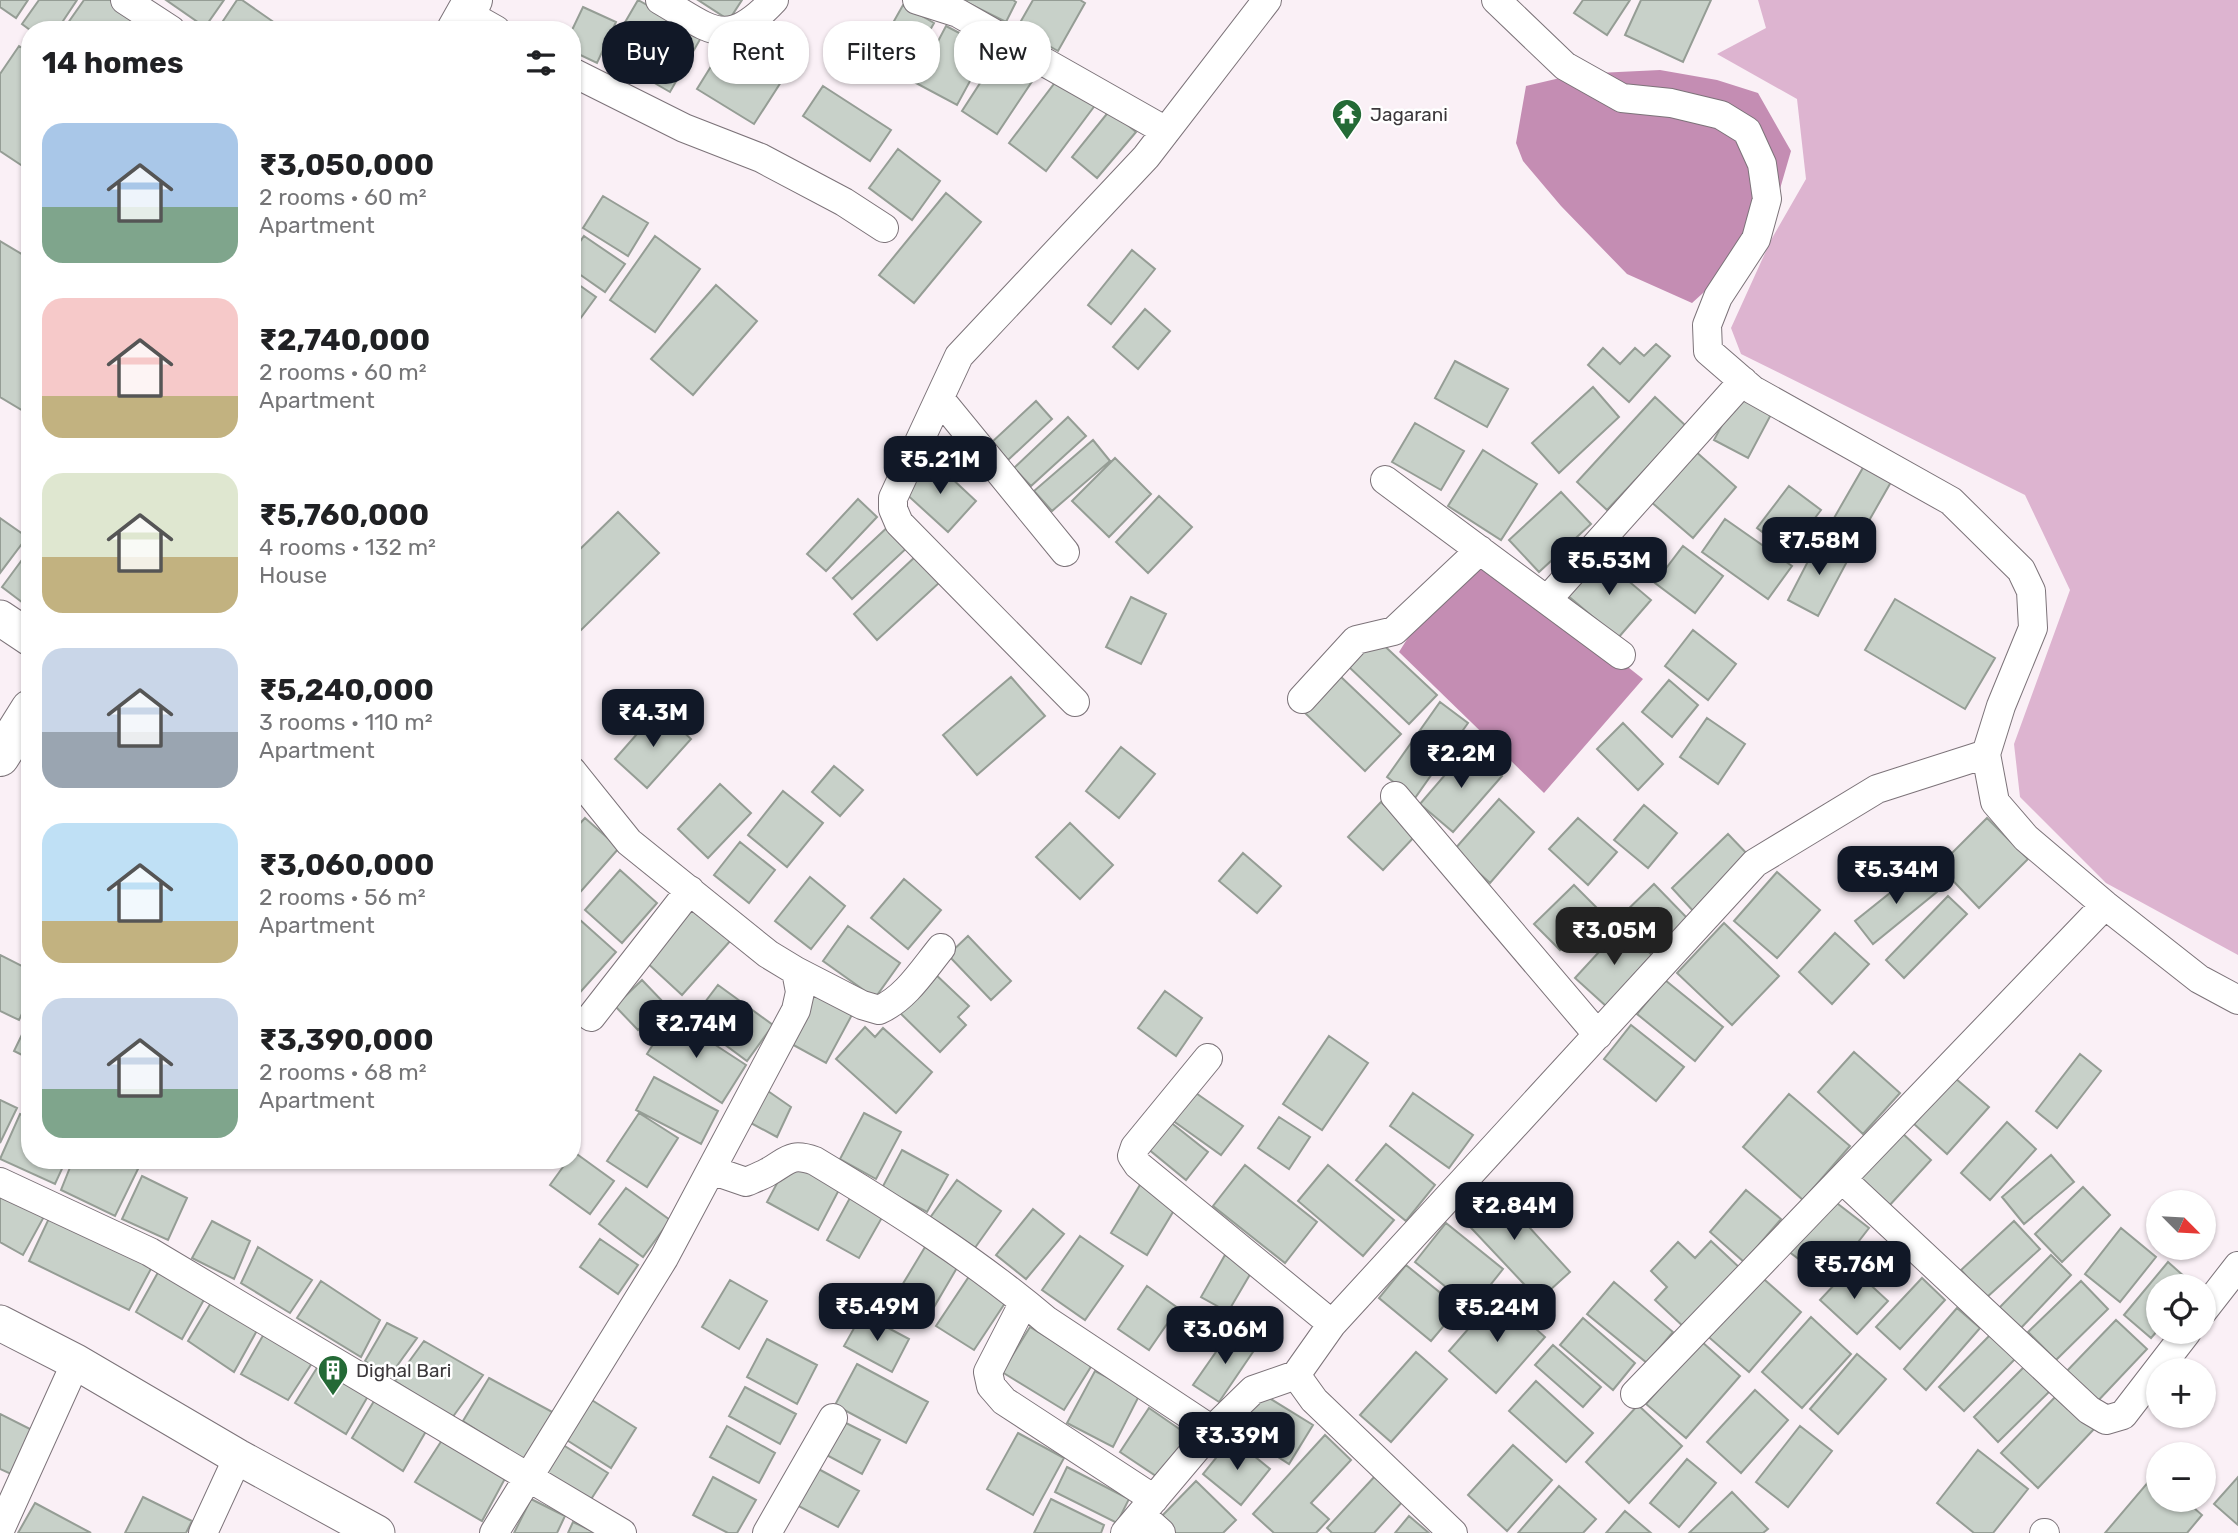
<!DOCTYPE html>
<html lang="en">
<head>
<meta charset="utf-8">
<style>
	body { margin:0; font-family:Rubik,sans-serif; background:#f6f6f6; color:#202124; height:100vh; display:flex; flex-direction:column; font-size:26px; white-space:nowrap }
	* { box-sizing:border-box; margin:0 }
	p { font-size:23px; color:#757577 }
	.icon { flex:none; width:38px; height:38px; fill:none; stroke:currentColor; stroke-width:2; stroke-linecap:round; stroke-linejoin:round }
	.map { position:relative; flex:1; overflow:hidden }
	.side { position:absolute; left:21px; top:21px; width:560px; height:1148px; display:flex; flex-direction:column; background:#fff; border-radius:28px; box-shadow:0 2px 5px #0004 }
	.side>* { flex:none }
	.guide { position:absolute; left:602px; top:21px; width:665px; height:63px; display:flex; gap:14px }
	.needle { width:46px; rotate:114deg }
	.tools { position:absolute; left:2146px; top:1190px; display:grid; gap:14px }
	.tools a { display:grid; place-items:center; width:70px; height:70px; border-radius:50%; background:#fff; box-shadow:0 2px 5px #0004; font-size:35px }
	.price { position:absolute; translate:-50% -60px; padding:0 16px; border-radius:14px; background:#111827; color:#fff; font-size:23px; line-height:46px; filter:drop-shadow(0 2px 4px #0008) }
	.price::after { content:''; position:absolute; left:50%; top:42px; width:21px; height:16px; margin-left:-10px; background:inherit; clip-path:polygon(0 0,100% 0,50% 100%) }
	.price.active { background:#222; color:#fff }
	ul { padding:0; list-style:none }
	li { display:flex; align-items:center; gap:21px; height:175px; padding:0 21px }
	li span { display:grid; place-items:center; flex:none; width:196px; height:140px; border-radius:21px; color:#555 }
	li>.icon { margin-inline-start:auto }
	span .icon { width:84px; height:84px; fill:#fffc; stroke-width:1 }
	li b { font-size:30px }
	h2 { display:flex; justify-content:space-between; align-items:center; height:84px; padding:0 21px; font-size:30px }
	.pill { padding:0 24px; border-radius:28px; background:#fff; box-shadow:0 2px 5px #0004; font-size:24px; line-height:63px }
	.pill.active { background:#111827; color:#fff }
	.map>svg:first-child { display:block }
</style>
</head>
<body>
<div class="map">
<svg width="2238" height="1533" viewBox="0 0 2238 1533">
	<rect width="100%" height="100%" fill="#faf0f6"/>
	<path fill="#ddb4d0" d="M1758 0H2238V955L2106 883 2020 797 2014 744 2070 590 2025 495 1741 354 1731 328 1771 240 1806 179 1797 99 1717 54 1766 28Z"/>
	<path fill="#c48db3" d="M1660 70 1717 80 1758 93 1791 151 1773 213 1713 284 1692 303 1627 274 1561 206 1523 161 1516 143 1526 86 1577 74Z
		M1488 569 1527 587 1643 679 1544 793 1399 652 1450 571Z"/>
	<path fill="#c8d1c9" stroke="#959d95" stroke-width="2" d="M0 0H28L16 18 0 7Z
		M39 0H77L57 30H30L22 24Z
		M84 0H111L154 30H63Z
		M166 0H224L205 27Z
		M237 0H242L285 30H217Z
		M638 0 702 36 670 92 606 55Z
		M698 0H742L729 20Z
		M962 0H1013L1016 2 1006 22Z
		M1033 0H1080L1085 3 1058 51 1017 28Z
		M1583 0H1630L1607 35 1574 13Z
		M1641 0H1711L1683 62 1625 35Z
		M903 5 934 23 911 64 880 46Z
		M583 7 616 22 597 63 572 51V30Z
		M946 26 988 48 957 105 916 83Z
		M19 46 30 53V171L0 151V74Z
		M723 47 781 82 754 124 697 89Z
		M997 57 1033 80 997 134 962 111Z
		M1060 76 1096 104 1046 171 1009 143Z
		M823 86 891 130 870 161 803 116Z
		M1110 110 1136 132 1097 178 1072 157Z
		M898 149 940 181 912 220 869 188Z
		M946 193 981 222 914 303 879 275Z
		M603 196 648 223 628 256 583 228Z
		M584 236 625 264 605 292 572 269V253Z
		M655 236 700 269 655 332 610 300Z
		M0 241 30 259V415L0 397Z
		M1132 250 1155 269 1111 324 1088 305Z
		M572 280 596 297 572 330Z
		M716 285 757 321 693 395 651 359Z
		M1145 309 1170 331 1138 369 1113 347Z
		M1656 344 1670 356 1629 402 1588 365 1603 348 1620 364 1635 348 1644 356Z
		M1455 361 1508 389 1487 427 1435 398Z
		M1593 387 1619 417 1559 473 1532 443Z
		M1741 389 1775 407 1748 458 1714 440Z
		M1655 397 1686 426 1607 510 1577 482Z
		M1036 401 1052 419 1008 460 992 442Z
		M1068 417 1086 436 1031 486 1014 468Z
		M1415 423 1464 451 1441 490 1392 462Z
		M1093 440 1110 461 1052 511 1034 491Z
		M1483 450 1537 484 1501 540 1448 506Z
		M1694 450 1736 487 1693 538 1650 501Z
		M1115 458 1151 494 1109 537 1072 501Z
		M932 460 976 501 948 532 903 491Z
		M1864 466 1891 482 1858 540 1830 525Z
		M1789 486 1821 510 1789 552 1757 528Z
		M1561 492 1591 524 1539 572 1509 540Z
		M1159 496 1192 527 1148 573 1116 542Z
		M858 499 877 517 826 571 807 554Z
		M618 512 659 553 574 637 572 557Z
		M0 518 27 537 0 573Z
		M1725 519 1792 566 1768 599 1702 552Z
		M892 523 911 544 852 599 833 578Z
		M1820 538 1851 554 1818 616 1788 600Z
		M1683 546 1723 576 1695 613 1655 583Z
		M30 549V603L27 606 2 587Z
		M916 556 940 582 877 640 854 614Z
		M1599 556 1651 600 1618 638 1567 595Z
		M1131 597 1166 614 1141 664 1106 647Z
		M1895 599 1995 658 1965 709 1865 650Z
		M1693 630 1736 664 1708 700 1665 666Z
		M1376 638 1437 695 1409 724 1349 667Z
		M1339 675 1401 734 1365 771 1304 712Z
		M1011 677 1045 716 977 775 943 735Z
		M1669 680 1698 705 1672 737 1642 712Z
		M1440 702 1468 723 1415 798 1387 777Z
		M659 709 691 739 647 788 615 759Z
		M1707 718 1745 744 1718 784 1680 757Z
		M1623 723 1663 764 1638 790 1597 749Z
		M1121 747 1155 774 1119 818 1086 791Z
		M1469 747 1502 776 1453 832 1420 804Z
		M834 766 863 790 840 816 812 792Z
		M720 784 751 813 708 858 678 829Z
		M783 791 823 823 787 867 748 835Z
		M1499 799 1534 832 1490 883 1454 850Z
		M1381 802 1416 835 1383 870 1348 837Z
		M1644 805 1677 833 1648 868 1614 840Z
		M585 818 619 848 576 897 572 894V832Z
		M1578 818 1617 852 1588 885 1549 849Z
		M1987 818 2028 859 1979 908 1939 866Z
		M1070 823 1113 865 1080 899 1036 857Z
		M1728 834 1751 858 1695 913 1672 888Z
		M740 842 775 870 749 903 714 875Z
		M1243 853 1281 886 1257 913 1219 881Z
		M1920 869 1938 891 1873 944 1855 921Z
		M620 870 657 903 622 943 585 910Z
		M1777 872 1820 910 1777 958 1734 921Z
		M810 877 845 906 811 949 775 921Z
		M904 879 941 910 908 949 871 918Z
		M1654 884 1689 920 1655 953 1620 917Z
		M1574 885 1600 911 1560 950 1534 924Z
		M1948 896 1967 914 1904 978 1886 960Z
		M694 908 731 940 682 995 644 960Z
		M579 919 616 952 576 997 572 994V927Z
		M1724 923 1779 976 1732 1025 1677 973Z
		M848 926 900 963 875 998 823 961Z
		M1622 927 1652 955 1606 1006 1575 978Z
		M1835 933 1869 964 1832 1004 1799 972Z
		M968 936 1011 981 991 1000 948 955Z
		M0 955 30 970V997L19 1020 0 1011Z
		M933 972 969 1006 958 1017 966 1025 940 1052 897 1010Z
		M642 980 665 1004 638 1030 615 1006Z
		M1665 980 1723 1027 1695 1061 1637 1014Z
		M718 985 773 1025 747 1061 724 1044 731 1034 699 1010Z
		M815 991 854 1011 826 1063 788 1042Z
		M1165 991 1202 1018 1176 1056 1138 1028Z
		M671 1016 746 1065 722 1103 647 1054Z
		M30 1018V1059L14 1051Z
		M1631 1025 1684 1067 1656 1101 1604 1059Z
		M865 1027 875 1037 883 1028 932 1072 896 1113 836 1059Z
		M1329 1036 1368 1063 1322 1130 1283 1104Z
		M1854 1052 1900 1093 1863 1134 1818 1092Z
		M2080 1054 2101 1071 2057 1128 2036 1111Z
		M654 1077 718 1111 701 1144 636 1110Z
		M1955 1078 1989 1107 1947 1154 1914 1124Z
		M765 1089 791 1107 777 1137 749 1122Z
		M1193 1091 1243 1126 1221 1155 1172 1120Z
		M1413 1093 1473 1135 1449 1168 1390 1126Z
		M1789 1094 1850 1146 1803 1200 1743 1147Z
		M0 1100 17 1108 0 1143Z
		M639 1113 678 1138 647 1187 607 1161Z
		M864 1113 901 1132 876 1179 840 1159Z
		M20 1114 30 1119V1160H66L55 1184 0 1159Z
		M1279 1117 1310 1137 1289 1169 1258 1148Z
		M1169 1121 1208 1152 1186 1180 1147 1148Z
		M2007 1122 2036 1149 1990 1200 1961 1173Z
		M1900 1131 1931 1160 1888 1207 1857 1178Z
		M1386 1144 1435 1185 1406 1221 1356 1180Z
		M902 1150 948 1175 927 1212 882 1188Z
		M574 1152 614 1181 590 1214 550 1185 568 1160H572Z
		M2051 1155 2074 1182 2024 1224 2002 1197Z
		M790 1159 841 1186 818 1230 767 1202Z
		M73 1160H119L138 1169 115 1216 61 1190Z
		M1245 1165 1317 1222 1285 1263 1213 1206Z
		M1328 1165 1394 1220 1363 1256 1298 1201Z
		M142 1176 187 1198 168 1240 122 1219Z
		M957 1180 1001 1211 972 1252 927 1222Z
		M1143 1180 1179 1202 1147 1255 1111 1233Z
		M1490 1184 1570 1272 1539 1300 1458 1214Z
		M2083 1187 2110 1215 2062 1262 2035 1234Z
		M0 1188 46 1213 23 1255 0 1242Z
		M626 1188 670 1220 643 1257 599 1224Z
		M1746 1190 1781 1219 1744 1262 1710 1232Z
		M851 1196 884 1214 859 1258 827 1240Z
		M1829 1197 1869 1228 1828 1281 1788 1251Z
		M1033 1209 1064 1234 1026 1279 996 1255Z
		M51 1214 153 1265 129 1310 29 1261Z
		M212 1221 250 1241 234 1279 192 1258Z
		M2014 1221 2040 1249 1986 1298 1961 1270Z
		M1446 1223 1503 1269 1472 1308 1415 1262Z
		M2121 1228 2156 1257 2120 1302 2085 1274Z
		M1080 1236 1123 1266 1085 1320 1042 1290Z
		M600 1239 638 1265 618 1294 580 1267Z
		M1711 1241 1741 1269 1686 1329 1655 1300 1667 1287 1651 1271 1678 1242 1695 1258Z
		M928 1242 961 1261 934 1307 901 1287Z
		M258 1247 312 1280 290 1313 241 1283Z
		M1225 1255 1252 1271 1228 1312 1201 1297Z
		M2051 1255 2071 1275 2020 1329 1999 1308Z
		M2168 1262 2195 1286H2158V1330L2151 1338 2124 1315Z
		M1406 1265 1459 1308 1431 1341 1379 1298Z
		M161 1267 206 1296 182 1339 136 1312Z
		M1851 1267 1888 1301 1857 1334 1820 1300Z
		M972 1272 1009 1297 974 1350 936 1326Z
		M1757 1273 1801 1312 1749 1372 1704 1333Z
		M1922 1278 1945 1300 1900 1349 1876 1327Z
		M730 1280 767 1301 739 1349 702 1327Z
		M321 1281 380 1320 361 1357 297 1318Z
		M2081 1281 2108 1309 2056 1360 2028 1332Z
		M1614 1282 1673 1332 1647 1363 1587 1314Z
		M1147 1286 1178 1308 1149 1350 1118 1329Z
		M1498 1295 1545 1337 1496 1393 1449 1351Z
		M212 1301 259 1327 234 1372 188 1341Z
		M1957 1308 1980 1328 1926 1390 1904 1369Z
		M862 1314 909 1339 892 1372 844 1346Z
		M1811 1317 1851 1354 1802 1408 1762 1372Z
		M1583 1318 1635 1363 1613 1390 1560 1345Z
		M2116 1320 2147 1349 2094 1405 2063 1375Z
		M387 1323 417 1338 389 1377 365 1361Z
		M1030 1327 1092 1365 1064 1410 1002 1372Z
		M1232 1329 1257 1346 1219 1402 1193 1385Z
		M265 1332 314 1360 288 1400 241 1374Z
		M1993 1332 2017 1357 1964 1411 1939 1387Z
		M767 1339 817 1365 797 1404 747 1377Z
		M424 1341 483 1375 452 1418 395 1381Z
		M1701 1341 1740 1376 1686 1438 1646 1404Z
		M1553 1345 1601 1387 1583 1407 1535 1365Z
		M1416 1352 1447 1379 1391 1442 1360 1415Z
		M1857 1354 1886 1379 1838 1434 1810 1409Z
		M320 1363 371 1391 346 1434 295 1403Z
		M857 1364 928 1402 906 1443 835 1405Z
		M2026 1365 2051 1390 1998 1442 1974 1417Z
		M1095 1371 1140 1394 1113 1447 1067 1423Z
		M489 1378 556 1414 526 1462 463 1421Z
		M1536 1381 1593 1433 1566 1462 1509 1411Z
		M745 1387 796 1414 780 1444 729 1416Z
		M1755 1390 1788 1420 1741 1473 1707 1442Z
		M1261 1393 1313 1425 1289 1464 1238 1431Z
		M2059 1393 2095 1428 2038 1488 2001 1453Z
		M377 1396 429 1426 403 1471 352 1438Z
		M587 1397 636 1428 611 1468 562 1437Z
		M1638 1405 1682 1446 1629 1503 1586 1462Z
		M1149 1408 1188 1435 1159 1478 1120 1452Z
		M0 1414 32 1430 11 1474 0 1469Z
		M838 1419 880 1440 862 1474 821 1452Z
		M727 1426 775 1453 759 1483 710 1457Z
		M1800 1426 1832 1451 1788 1507 1756 1482Z
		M1018 1433 1064 1458 1033 1515 987 1489Z
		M1325 1435 1351 1460 1311 1503 1329 1519 1316 1533H1274L1253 1514Z
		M444 1437 508 1473 482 1521 415 1482Z
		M1232 1438 1270 1469 1241 1505 1203 1474Z
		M560 1443 608 1473 588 1504 540 1475Z
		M1513 1445 1552 1480 1507 1531 1468 1495Z
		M1978 1450 2028 1489 1993 1533H1974L1937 1503Z
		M1687 1459 1716 1483 1679 1527 1650 1503Z
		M813 1466 859 1491 838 1527 793 1503Z
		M1067 1467 1129 1499 1117 1523 1055 1492Z
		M2155 1474 2158 1476V1500H2185L2202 1515 2187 1533H2105Z
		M1376 1475 1403 1501 1374 1533H1332L1327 1528Z
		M713 1477 756 1500 737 1533H728L693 1515Z
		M2238 1477V1525L2214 1504Z
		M1196 1481 1236 1520 1223 1533H1172L1158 1520Z
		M1559 1486 1596 1519 1583 1533H1518Z
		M1732 1492 1768 1529 1763 1533H1689Z
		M143 1497 192 1521 186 1533H125Z
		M531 1499 565 1516 557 1533H514Z
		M1051 1499 1104 1525 1101 1533H1034Z
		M35 1503 91 1533H18Z
		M1625 1511 1651 1533H1606Z
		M1409 1516 1429 1533H1395Z
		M573 1522 596 1533H568Z"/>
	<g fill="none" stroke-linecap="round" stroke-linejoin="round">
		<g stroke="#7c7379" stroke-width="30">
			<path id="minor" d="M125 0 171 30
				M660 0C712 30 726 51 774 0
				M917 0 958 13 1166 131
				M1496 0 1565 66 1622 98 1671 103 1721 115 1747 131 1762 164 1767 199 1756 239 1718 297 1707 325 1708 351 1753 390 1951 501 2021 570 2031 591 2033 628 2001 706 1986 754 1995 802 2026 838 2105 905 2199 979 2238 1000
				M466 13 496 30
				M572 72 684 128 761 158 844 202 884 228
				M940 399 1065 552
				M1385 480 1621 655
				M1547 600 1743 381
				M1302 699 1356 640 1394 631 1480 550
				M1075 702 899 523 893 509V498L959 356 1146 157 1267 0
				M1395 796 1598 1035
				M796 971 862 1005 879 1010C906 998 923 970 941 948
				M591 1017 690 890
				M1208 1058 1135 1147 1132 1156 1138 1165 1332 1324
				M711 1170 746 1182C753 1179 761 1176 768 1172 788 1161 790 1152 815 1161 895 1209 975 1260 1046 1320L1212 1430
				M1842 1179 2089 1410 2106 1420 2123 1415 2187 1332
				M0 1182 150 1252 622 1533
				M1024 1302 988 1372 991 1386 1004 1401 1154 1499
				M2203 1311 2238 1266
				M1635 1394 2105 905
				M1141 1515 1161 1533
				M0 1530 76 1362
				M203 1533 238 1457
				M494 1533 664 1258 796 1010 800 992 796 971 768 954 629 842 572 771
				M767 1533 833 1418
				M1125 1533 1212 1430 1253 1390 1296 1375
				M1453 1533 1314 1400 1296 1375 1332 1324 1755 863 1877 789 1986 754
				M2044 1533H2045"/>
		</g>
		<g stroke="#7c7379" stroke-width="37">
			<path id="tertiary" d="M0 618 30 638
				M0 1323 76 1362 238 1457 377 1533"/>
		</g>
		<g stroke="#7c7379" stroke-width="40">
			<path id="secondary" d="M456 30 473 0
				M0 757 30 709"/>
		</g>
		<use href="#minor" stroke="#fff" stroke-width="28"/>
		<use href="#tertiary" stroke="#fff" stroke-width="35"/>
		<use href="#secondary" stroke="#fff" stroke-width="38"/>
	</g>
	<defs>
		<g id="temple-pin" transform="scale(1.575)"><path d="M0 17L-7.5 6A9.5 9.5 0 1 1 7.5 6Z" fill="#246a36" stroke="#fff"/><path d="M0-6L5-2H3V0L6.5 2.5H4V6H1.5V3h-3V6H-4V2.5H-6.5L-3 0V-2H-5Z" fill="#fff"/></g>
		<g id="building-pin" transform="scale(1.575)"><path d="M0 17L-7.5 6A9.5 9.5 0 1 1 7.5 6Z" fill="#246a36" stroke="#fff"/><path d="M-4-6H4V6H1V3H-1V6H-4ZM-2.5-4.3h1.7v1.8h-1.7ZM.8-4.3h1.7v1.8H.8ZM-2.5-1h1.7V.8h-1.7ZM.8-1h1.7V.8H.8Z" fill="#fff"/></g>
	</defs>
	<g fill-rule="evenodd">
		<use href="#temple-pin" x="1347" y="114"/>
		<use href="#building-pin" x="333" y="1370"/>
	</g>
	<g text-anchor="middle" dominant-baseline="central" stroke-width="5" stroke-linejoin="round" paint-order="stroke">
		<g font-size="19" fill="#3c383b" stroke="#fff" text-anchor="start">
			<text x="1370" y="114">Jagarani</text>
			<text x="356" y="1370">Dighal Bari</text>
		</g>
	</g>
</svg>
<div class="tools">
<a><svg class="needle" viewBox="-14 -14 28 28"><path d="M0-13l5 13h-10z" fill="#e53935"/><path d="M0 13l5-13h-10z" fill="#757577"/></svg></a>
<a><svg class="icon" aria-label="locate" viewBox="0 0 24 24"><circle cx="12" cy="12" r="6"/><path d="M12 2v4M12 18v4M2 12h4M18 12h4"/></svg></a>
<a>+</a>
<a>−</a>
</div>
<b class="price" style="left:940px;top:496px">₹5.21M</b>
<b class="price" style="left:1819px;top:577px">₹7.58M</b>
<b class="price" style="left:1609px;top:597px">₹5.53M</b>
<b class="price" style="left:653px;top:749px">₹4.3M</b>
<b class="price" style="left:1461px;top:790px">₹2.2M</b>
<b class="price" style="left:1896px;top:906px">₹5.34M</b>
<b class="price active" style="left:1614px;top:967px">₹3.05M</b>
<b class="price" style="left:696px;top:1060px">₹2.74M</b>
<b class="price" style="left:1514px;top:1242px">₹2.84M</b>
<b class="price" style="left:1854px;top:1301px">₹5.76M</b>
<b class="price" style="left:877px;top:1343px">₹5.49M</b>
<b class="price" style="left:1497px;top:1344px">₹5.24M</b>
<b class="price" style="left:1225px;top:1366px">₹3.06M</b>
<b class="price" style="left:1237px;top:1472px">₹3.39M</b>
<div class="guide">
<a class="pill active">Buy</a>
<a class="pill">Rent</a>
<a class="pill">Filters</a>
<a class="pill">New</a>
</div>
<section class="side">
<h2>14 homes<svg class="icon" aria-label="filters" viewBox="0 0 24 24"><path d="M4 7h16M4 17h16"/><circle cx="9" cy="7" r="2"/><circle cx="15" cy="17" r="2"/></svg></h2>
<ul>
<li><span style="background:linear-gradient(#a9c7e8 60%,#7fa58c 0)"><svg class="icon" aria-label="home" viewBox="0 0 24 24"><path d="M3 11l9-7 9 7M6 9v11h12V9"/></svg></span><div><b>₹3,050,000</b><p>2 rooms · 60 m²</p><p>Apartment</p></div></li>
<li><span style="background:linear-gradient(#f6c9c9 70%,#c2b280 0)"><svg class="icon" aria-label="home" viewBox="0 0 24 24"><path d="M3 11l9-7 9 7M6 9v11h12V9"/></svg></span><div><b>₹2,740,000</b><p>2 rooms · 60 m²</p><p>Apartment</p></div></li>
<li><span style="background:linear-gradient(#dfe7d0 60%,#c2b280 0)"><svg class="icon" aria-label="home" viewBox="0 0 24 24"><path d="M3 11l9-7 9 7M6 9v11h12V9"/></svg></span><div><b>₹5,760,000</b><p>4 rooms · 132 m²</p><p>House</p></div></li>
<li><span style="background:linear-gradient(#c9d6e8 60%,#9aa5b1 0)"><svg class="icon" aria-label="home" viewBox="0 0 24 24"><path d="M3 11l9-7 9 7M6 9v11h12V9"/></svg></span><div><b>₹5,240,000</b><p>3 rooms · 110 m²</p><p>Apartment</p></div></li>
<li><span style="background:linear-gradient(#bfe0f5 70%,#c2b280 0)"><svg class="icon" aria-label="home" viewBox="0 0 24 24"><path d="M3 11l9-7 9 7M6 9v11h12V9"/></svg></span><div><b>₹3,060,000</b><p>2 rooms · 56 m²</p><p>Apartment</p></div></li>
<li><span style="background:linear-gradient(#c9d6e8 65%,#7fa58c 0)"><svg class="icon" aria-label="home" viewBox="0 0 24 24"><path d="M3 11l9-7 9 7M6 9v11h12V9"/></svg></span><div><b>₹3,390,000</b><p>2 rooms · 68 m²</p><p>Apartment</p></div></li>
</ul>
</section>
</div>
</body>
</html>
